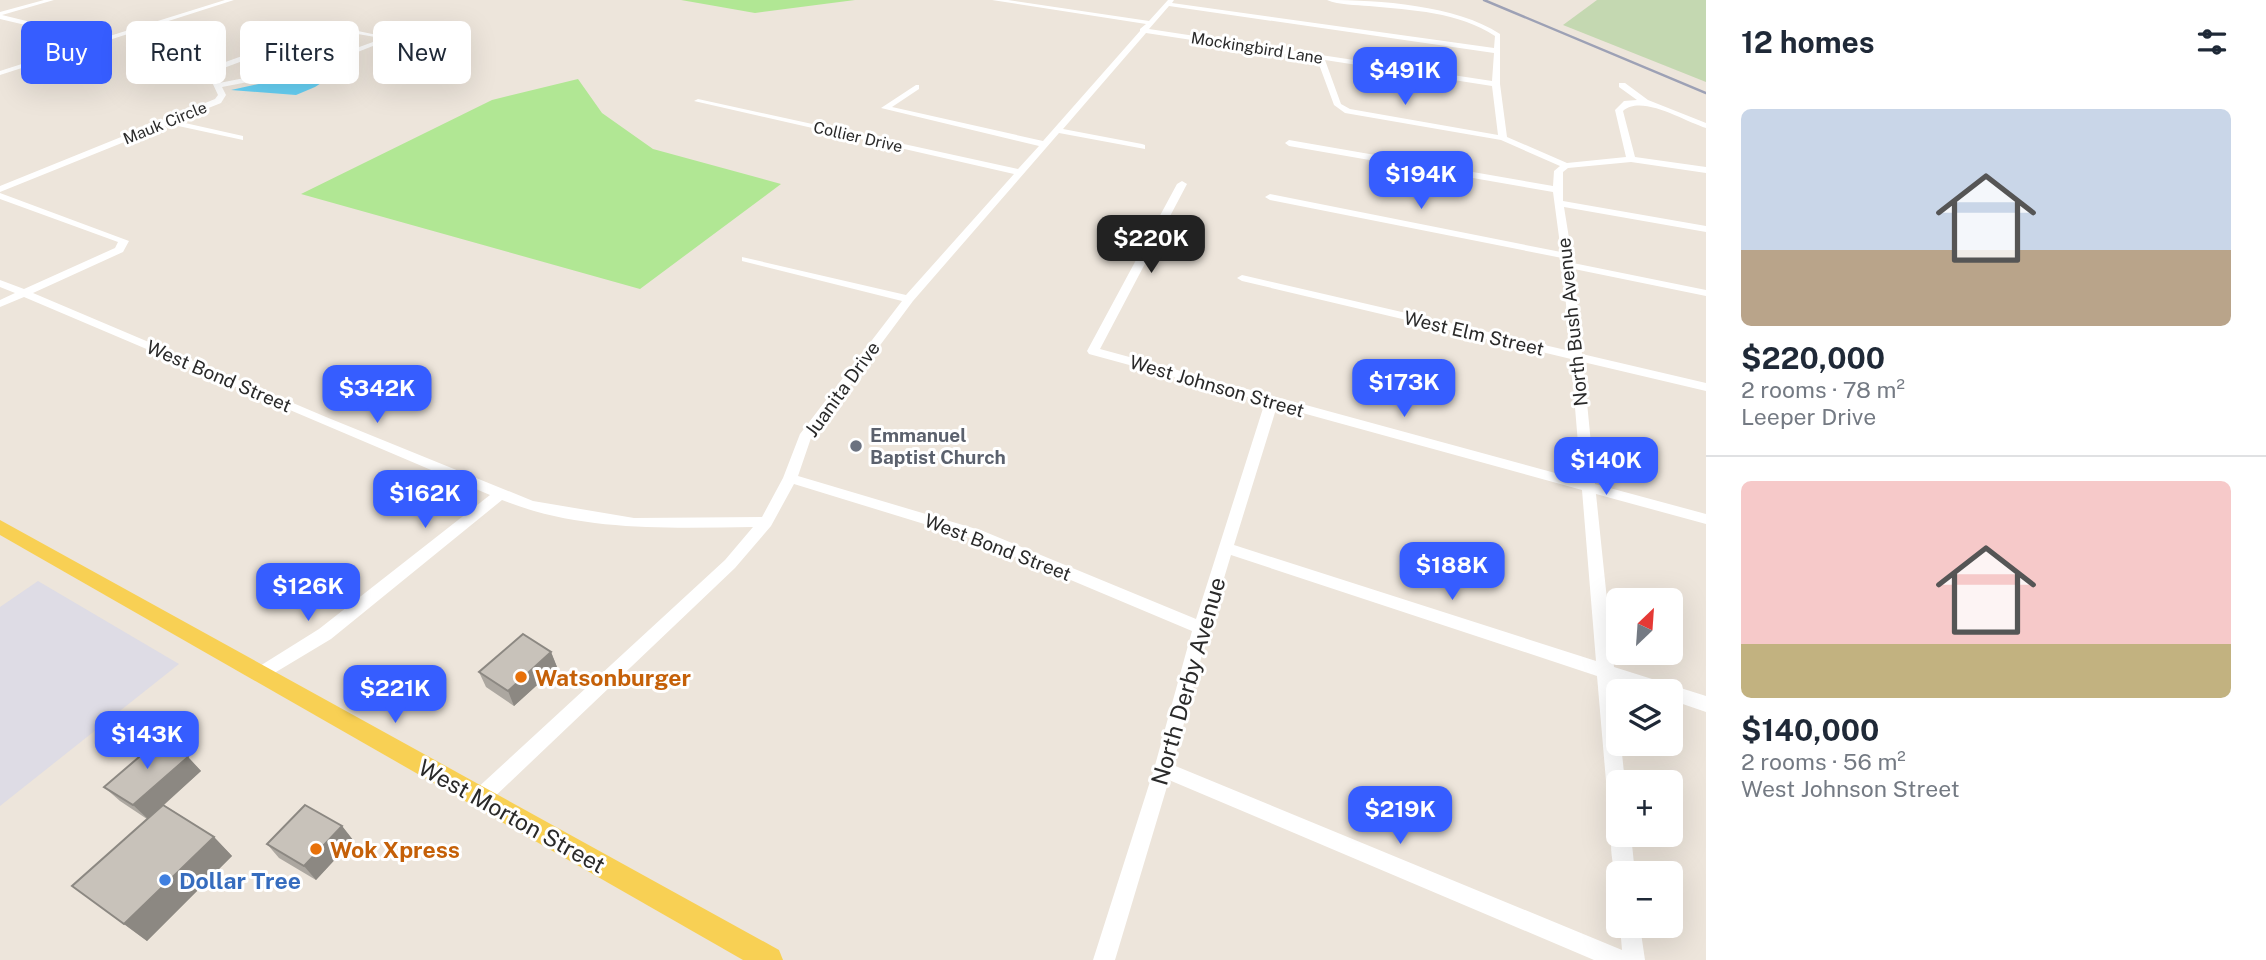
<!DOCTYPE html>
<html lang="en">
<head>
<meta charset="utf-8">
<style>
	body { margin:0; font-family:"Public Sans",sans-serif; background:#f2f2f3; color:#1f2937; height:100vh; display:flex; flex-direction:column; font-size:26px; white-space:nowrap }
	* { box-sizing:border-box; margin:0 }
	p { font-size:23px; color:#747a83 }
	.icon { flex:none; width:38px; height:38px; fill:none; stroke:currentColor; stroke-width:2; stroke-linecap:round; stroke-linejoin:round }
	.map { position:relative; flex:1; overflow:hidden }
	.details { display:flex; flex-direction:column; background:#fff; width:560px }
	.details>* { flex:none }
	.guide { position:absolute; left:21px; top:21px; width:665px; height:63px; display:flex; gap:14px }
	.needle { width:46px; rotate:25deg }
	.fabs { position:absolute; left:1606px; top:588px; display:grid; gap:14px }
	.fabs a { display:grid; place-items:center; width:77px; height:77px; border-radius:10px; background:#fff; box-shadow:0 7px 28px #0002; font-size:35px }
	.price { position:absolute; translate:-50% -60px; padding:0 16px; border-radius:14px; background:#365dff; color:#fff; font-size:23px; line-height:46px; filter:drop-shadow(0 2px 4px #0008) }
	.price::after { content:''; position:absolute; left:50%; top:42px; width:21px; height:16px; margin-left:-10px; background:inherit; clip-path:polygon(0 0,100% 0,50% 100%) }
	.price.active { background:#222; color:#fff }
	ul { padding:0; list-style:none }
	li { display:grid; align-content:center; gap:14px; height:371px; padding:0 35px }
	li+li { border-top:2px solid #e0e1e3 }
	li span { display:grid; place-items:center; height:217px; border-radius:10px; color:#555 }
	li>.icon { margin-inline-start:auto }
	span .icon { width:126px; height:126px; fill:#fffc; stroke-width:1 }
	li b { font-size:30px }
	h2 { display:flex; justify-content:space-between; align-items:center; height:84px; padding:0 35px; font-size:30px }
	.tag { padding:0 24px; border-radius:10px; background:#fff; box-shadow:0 7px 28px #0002; font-size:24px; line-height:63px }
	.tag.active { background:#365dff; color:#fff }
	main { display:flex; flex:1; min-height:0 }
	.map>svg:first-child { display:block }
</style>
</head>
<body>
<main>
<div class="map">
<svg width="1706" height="960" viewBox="0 0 1706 960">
	<rect width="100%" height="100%" fill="#ede5db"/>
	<path fill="#dedce5" d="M38 581 179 664 0 806V607Z"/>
	<path fill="#b1e794" d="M681 0H855L755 13Z
		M578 79 602 113 653 149 781 184 640 289 301 194 492 100Z"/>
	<path fill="#c4d8b1" d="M1597 0H1706V82L1563 25Z"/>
	<path fill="#67d1f5" d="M335 67 338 72 315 87 296 95 231 90Z"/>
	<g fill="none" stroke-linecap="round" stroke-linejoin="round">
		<path fill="#fff" fill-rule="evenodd" d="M44 0H54L2 15 100 39 225 0H234L0 75V71L93 41 0 19V12Z
			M992 0H1008L1149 21 1168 0H1174L1172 3 1494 48 1495 36C1459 12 1411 10 1369 6 1356 5 1339 5 1327 0 1379 0 1456 5 1500 34V84L1507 137 1567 163 1626 157 1615 110 1624 101 1637 100 1619 87V83H1625L1648 100 1706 123V128C1685 122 1642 94 1623 111L1635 157 1706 167V173L1631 162 1568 168 1563 172V201L1706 226V232L1564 207 1573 263 1706 290V296L1574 269 1582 354 1706 383V391L1583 362 1595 484 1706 514V524L1596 494 1614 667 1706 696V712L1671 700V691H1645L1615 681 1619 744H1621L1625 782H1619V825L1612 822 1609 816 1597 676 1231 555 1209 628 1173 765 1622 950 1620 926H1640L1645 960H1594L1169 780 1115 960H1093L1154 769 1192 631 973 539 794 484 771 526 735 568 487 804 480 807 473 804 470 798 473 792 725 560 753 527C669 528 581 532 502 500L331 639 261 681 255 679 252 674 255 669 319 629 490 495 24 297 0 307V300L15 293 0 287V280L24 289 115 248 118 242 0 199V193L129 241 123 252 33 293 326 417 533 501 634 518 762 517 783 478 800 434 902 301 742 261V257L906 295 1014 174 694 101 698 99 1018 169 1039 146 881 108 916 85H919V89L892 107 1043 141 1140 31V29L1146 24ZM1169 6 1494 53 1492 81 1149 29ZM1146 33 1317 59 1334 105 1345 113 1501 140 1560 166 1554 171 1553 186 1289 140 1285 143 1289 146 1553 192 1561 252 1270 194 1265 197 1270 200 1562 258 1570 351 1242 275 1237 278 1242 281 1571 359 1581 480 1100 349 1187 184 1182 181 1177 184 1087 351 1089 354 1265 402 1196 619 983 531 798 476 811 438 913 301 1059 133 1145 149V145L1142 144 1063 129ZM1325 60 1492 86 1498 135 1350 109 1341 104ZM1277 406 1582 490 1596 661 1234 545Z
			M329 25 382 36 378 44 312 70 222 87 226 95 221 103 176 121 243 136V140L169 124 0 192V186L215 99 218 95 206 69ZM329 29 375 37 373 42 307 66 219 83 213 72Z
			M1619 826V835H1631L1635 873H1619V881C1612 869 1608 841 1614 828Z"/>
		<path fill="#f8d054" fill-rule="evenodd" d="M0 520 779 950 783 960H743L0 535Z"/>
		<path stroke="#9da1b5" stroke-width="2.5" d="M1484 0 1706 93"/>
	</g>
	<path fill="#aca7a0" d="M551 652 557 667 514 706 486 687 479 672Z
		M190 755 188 757 201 771 164 805 214 837 232 856 147 941 72 886 147 819 120 801 104 787Z
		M342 826 353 840 316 880 279 858 267 844Z"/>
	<path fill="#8c8882" d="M551 652 557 667 514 706 508 691Z
		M176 741 190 755 188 757 201 771 148 819 133 805 170 746Z
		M342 826 353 840 316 880 304 866Z
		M214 837 232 856 147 941 124 924Z"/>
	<path fill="#c8c2ba" stroke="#8c8882" stroke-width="2" d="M523 634 551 652 508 691 479 672Z
		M166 734 176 741 170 746 188 757 133 805 104 787Z
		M163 805 214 837 124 924 72 886Z
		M305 805 342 826 304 866 267 844Z"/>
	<circle fill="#6b7280" stroke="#fff" stroke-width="2.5" cx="856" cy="446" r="7"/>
	<g fill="#e8710a" stroke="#fff" stroke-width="2.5">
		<circle cx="521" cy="677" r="7"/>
		<circle cx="316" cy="849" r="7"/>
	</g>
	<circle fill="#3f7fe0" stroke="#fff" stroke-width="2.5" cx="165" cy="880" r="7"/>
	<g text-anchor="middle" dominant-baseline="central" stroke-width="6" stroke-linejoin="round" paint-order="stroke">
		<g font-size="16" fill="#2a2a2a" stroke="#fff">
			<text transform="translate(1257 48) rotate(9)">Mockingbird Lane</text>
			<text transform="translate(165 123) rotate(-22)">Mauk Circle</text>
			<text transform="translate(858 137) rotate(13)">Collier Drive</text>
		</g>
		<g font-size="19" fill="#2a2a2a" stroke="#fff">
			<text transform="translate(1572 322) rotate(-96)">North Bush Avenue</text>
			<text transform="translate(1474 333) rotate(13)">West Elm Street</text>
			<text transform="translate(219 376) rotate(23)">West Bond Street</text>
			<text transform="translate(1217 386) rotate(16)">West Johnson Street</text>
			<text transform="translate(842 389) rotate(-54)">Juanita Drive</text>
			<text transform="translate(998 547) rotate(21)">West Bond Street</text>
		</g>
		<g font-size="19" font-weight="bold" fill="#5b616d" stroke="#fff" text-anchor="start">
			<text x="870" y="435">Emmanuel<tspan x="870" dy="22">Baptist Church</tspan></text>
		</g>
		<g font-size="23" font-weight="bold" fill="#c56008" stroke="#fff" text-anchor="start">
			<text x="535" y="677">Watsonburger</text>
			<text x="330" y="849">Wok Xpress</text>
		</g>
		<g font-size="23" fill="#2a2a2a" stroke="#fff">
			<text transform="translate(1188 681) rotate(-74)">North Derby Avenue</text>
			<text transform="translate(512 816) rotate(29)">West Morton Street</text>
		</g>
		<g font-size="23" font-weight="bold" fill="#366cbe" stroke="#fff" text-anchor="start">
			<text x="179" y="880">Dollar Tree</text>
		</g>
	</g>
</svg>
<div class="fabs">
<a><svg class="needle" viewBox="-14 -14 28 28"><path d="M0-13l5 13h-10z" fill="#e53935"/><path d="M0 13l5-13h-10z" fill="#747a83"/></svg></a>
<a><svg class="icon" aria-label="layers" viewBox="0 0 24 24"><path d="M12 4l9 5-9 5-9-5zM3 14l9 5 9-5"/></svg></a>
<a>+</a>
<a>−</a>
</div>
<b class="price" style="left:1405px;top:107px">$491K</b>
<b class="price" style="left:1421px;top:211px">$194K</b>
<b class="price active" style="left:1151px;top:275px">$220K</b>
<b class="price" style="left:1404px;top:419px">$173K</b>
<b class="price" style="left:377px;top:425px">$342K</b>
<b class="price" style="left:1606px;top:497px">$140K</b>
<b class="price" style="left:425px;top:530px">$162K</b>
<b class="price" style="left:1452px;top:602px">$188K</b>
<b class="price" style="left:308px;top:623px">$126K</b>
<b class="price" style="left:395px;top:725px">$221K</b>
<b class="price" style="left:147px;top:771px">$143K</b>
<b class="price" style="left:1400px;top:846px">$219K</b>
<div class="guide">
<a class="tag active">Buy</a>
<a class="tag">Rent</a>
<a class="tag">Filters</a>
<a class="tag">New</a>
</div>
</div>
<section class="details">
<h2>12 homes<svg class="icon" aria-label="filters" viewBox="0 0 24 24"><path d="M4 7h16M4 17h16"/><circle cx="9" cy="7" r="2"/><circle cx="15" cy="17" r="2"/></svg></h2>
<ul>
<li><span style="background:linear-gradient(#c9d6e8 65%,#b9a48a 0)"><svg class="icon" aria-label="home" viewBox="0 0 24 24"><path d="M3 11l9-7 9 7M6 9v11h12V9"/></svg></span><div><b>$220,000</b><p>2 rooms · 78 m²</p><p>Leeper Drive</p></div></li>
<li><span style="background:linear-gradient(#f6c9c9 75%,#c2b280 0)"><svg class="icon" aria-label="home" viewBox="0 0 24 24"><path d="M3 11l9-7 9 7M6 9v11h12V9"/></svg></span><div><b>$140,000</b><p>2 rooms · 56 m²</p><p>West Johnson Street</p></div></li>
</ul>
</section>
</main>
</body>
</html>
